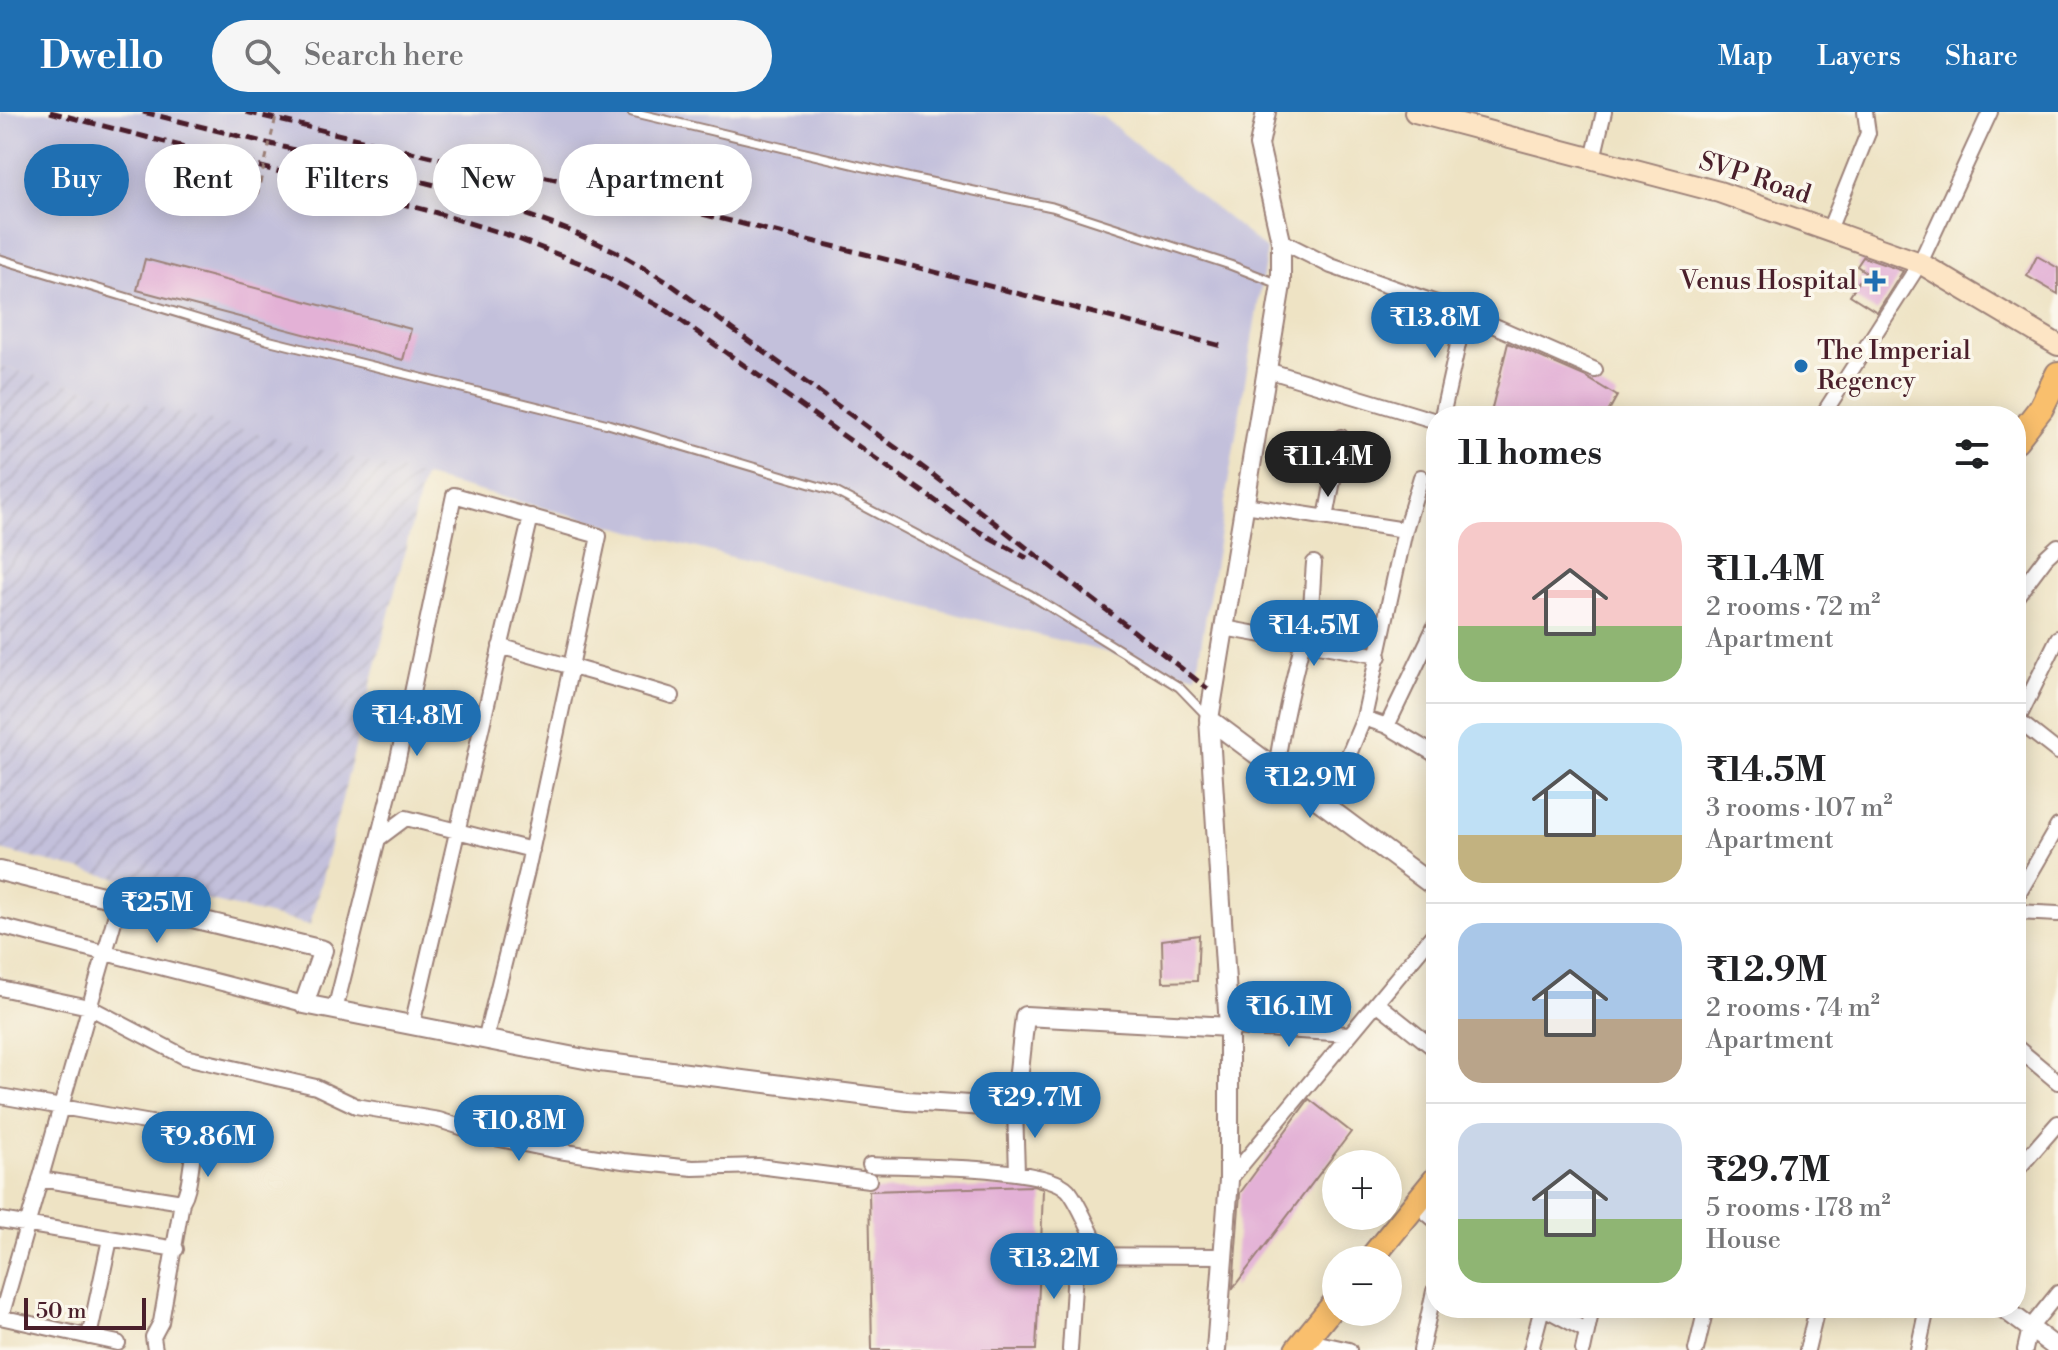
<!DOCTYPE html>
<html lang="en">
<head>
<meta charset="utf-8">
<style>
	body { margin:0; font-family:"Libre Bodoni",serif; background:#f6f6f6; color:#202124; height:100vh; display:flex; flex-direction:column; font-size:30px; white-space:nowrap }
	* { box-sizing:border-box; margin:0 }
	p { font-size:26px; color:#757577 }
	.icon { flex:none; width:44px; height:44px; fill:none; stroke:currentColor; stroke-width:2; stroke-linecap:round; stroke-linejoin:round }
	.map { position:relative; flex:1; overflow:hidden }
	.side { position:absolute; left:1426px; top:294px; width:600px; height:912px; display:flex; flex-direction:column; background:#fff; border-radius:32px; box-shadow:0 4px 20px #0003 }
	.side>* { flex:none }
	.top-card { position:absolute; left:24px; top:32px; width:760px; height:72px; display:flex; gap:16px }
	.tools { position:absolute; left:1322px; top:1038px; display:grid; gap:16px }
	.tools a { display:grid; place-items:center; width:80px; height:80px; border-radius:50%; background:#fff; box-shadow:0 4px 20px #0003; font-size:40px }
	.scale { position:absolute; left:24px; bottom:20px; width:122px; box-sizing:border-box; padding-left:8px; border:4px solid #4a1f2b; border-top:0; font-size:22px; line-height:28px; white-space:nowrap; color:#4a1f2b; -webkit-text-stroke:6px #fbf7ec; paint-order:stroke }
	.price { position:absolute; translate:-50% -68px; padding:0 18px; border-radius:28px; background:#1f6fb2; color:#fff; font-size:26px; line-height:52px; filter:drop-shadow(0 2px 4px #0008) }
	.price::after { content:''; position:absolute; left:50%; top:48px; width:24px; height:18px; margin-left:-12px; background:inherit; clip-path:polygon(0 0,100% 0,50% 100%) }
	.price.active { background:#222; color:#fff }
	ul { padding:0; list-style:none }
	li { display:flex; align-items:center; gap:24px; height:200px; padding:0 32px }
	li+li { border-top:2px solid #e0e0e0 }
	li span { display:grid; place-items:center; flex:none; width:224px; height:160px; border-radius:24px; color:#555 }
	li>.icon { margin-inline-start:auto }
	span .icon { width:96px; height:96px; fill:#fffc; stroke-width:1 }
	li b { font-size:34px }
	h2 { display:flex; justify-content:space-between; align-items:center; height:96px; padding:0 32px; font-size:34px }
	.chip { padding:0 28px; border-radius:36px; background:#fff; box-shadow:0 4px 20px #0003; font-size:28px; line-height:72px }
	.chip.active { background:#1f6fb2; color:#fff }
	header { display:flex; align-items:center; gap:48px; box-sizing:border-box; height:112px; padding:0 40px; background:#1f6fb2; color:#fff }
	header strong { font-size:38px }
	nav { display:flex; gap:44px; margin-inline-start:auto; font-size:28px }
	.search { width:560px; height:72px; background:#f6f6f6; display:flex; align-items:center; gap:20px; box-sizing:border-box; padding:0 28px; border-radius:44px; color:#757577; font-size:30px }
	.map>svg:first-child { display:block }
</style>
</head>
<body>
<header>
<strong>Dwello</strong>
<div class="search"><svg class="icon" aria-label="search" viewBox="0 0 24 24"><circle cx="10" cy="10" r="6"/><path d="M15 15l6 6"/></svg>Search here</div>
<nav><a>Map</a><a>Layers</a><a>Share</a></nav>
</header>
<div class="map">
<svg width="2058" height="1238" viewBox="0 0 2058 1238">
	<defs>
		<pattern id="industrial-furrows" width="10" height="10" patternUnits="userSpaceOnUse" patternTransform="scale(2)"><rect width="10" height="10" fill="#c3c0db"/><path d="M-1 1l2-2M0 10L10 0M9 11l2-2" fill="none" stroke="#a9a5bc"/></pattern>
	</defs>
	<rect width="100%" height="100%" fill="#fbf7ec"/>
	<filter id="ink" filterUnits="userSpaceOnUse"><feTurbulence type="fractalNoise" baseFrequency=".0125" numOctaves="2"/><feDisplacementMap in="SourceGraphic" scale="16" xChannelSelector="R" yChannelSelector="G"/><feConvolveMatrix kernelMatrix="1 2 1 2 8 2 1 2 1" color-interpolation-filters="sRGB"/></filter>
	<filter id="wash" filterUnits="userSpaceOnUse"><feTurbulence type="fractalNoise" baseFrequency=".006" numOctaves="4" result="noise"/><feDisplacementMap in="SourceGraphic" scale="32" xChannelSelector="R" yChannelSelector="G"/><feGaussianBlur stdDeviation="1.8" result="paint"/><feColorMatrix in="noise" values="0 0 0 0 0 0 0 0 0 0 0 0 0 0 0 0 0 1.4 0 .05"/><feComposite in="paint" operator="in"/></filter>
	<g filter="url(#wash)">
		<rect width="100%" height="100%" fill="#eee3c4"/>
		<path fill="url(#industrial-furrows)" d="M0 254 424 364 310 813 0 738Z"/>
		<path fill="#c3c0db" d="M0 0H1083L1103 5 1267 138 1196 563 739 447 0 254Z"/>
		<g id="blocks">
			<path fill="#e3b1d6" d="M2037 144 2058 156V182L2027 164Z
				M1863 145 1903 159 1877 200 1850 183 1865 160 1857 154Z
				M145 147 411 217 403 248 137 178Z
				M1508 231 1584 264 1617 284 1606 304H1490Z
				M1199 823 1197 869 1163 870 1162 828Z
				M1309 987 1351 1020 1233 1176 1240 1081Z
				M1033 1074 1043 1077 1041 1133 1034 1135 1030 1142 1032 1149 1040 1153 1036 1238H872L869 1079Z"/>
		</g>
	</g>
	<g filter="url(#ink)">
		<use href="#blocks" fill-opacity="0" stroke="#9c8178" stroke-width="2"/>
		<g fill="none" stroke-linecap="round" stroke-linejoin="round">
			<g stroke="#9c8178" stroke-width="11">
				<path id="service" d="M632 0 911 66 1052 95 1230 153 1279 172
					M0 147 267 228 608 312 834 379 1029 482 1179 575 1206 603"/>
			</g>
			<g stroke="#9c8178" stroke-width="18">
				<path id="minor" d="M1593 47 1604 0
					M1829 118 1868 21 1865 0
					M1281 129 1331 154 1465 201 1595 258
					M1267 258 1436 309
					M1442 304 1465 201
					M1822 304 1920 151 1990 0
					M1245 393 1405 418
					M1326 406 1341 325
					M2016 485 2046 445 2058 434
					M1224 516 1379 544
					M500 534C558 552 615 566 672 584
					M1364 606 1387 614 1436 643
					M2016 607 2058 640
					M2016 611 2058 526
					M1387 614 1436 512
					M1276 657C1283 608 1294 562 1307 514 1313 495 1312 472 1314 451
					M1327 695 1364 606 1405 418 1421 365
					M378 727 406 706 532 738
					M2016 786 2058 714
					M2016 800 2058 802
					M0 814 304 892
					M0 876 89 895 185 945 316 975 356 994 439 1008 495 1026 553 1038 623 1049 693 1056 758 1054 869 1068
					M1377 891 1436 938
					M335 898 398 647 454 383 599 424 527 759 485 928
					M412 913 531 404
					M1229 915 1350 922
					M2016 935 2058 970
					M0 984 179 1016 196 1032C189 1052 192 1073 182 1090L161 1210 153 1225 155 1238
					M1015 996 1017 1061
					M870 1053C908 1055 1045 1053 1068 1078 1079 1090 1093 1126 1102 1143
					M2016 1059 2058 1011
					M40 1067 182 1090
					M1229 1068 1436 819
					M1416 1092 1436 1109
					M0 1108 176 1137
					M1040 1143 1223 1144
					M1544 1196 1587 1219
					M0 1205 118 1231
					M1 1205 120 788
					M89 1225 110 1127
					M1305 1228 1349 1238
					M1070 1238 1076 1143
					M1421 1238 1434 1179
					M1531 1238 1542 1196
					M1583 1238 1592 1196
					M1696 1238 1706 1196
					M1807 1238 1817 1196
					M1918 1238 1927 1196
					M2025 1238 2030 1216 2058 1181"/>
			</g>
			<g stroke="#9c8178" stroke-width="22">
				<path id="tertiary" d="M1209 607 1436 776
					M0 759 323 838 304 892 600 950 908 989 1015 996 1025 904 1229 915
					M2003 1196 2058 1237
					M1216 1238 1229 1068V915L1209 607 1281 173V129L1259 33 1266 0"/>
			</g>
			<g stroke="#9c8178" stroke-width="24">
				<path id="secondary" d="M1415 0 1719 80 1920 151 2058 233"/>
			</g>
			<g stroke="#9c8178" stroke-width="28">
				<path id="primary" d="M2016 328 2041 296 2058 262
					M1370 1148 1436 1067
					M1297 1238 1336 1190"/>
			</g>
			<use href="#service" stroke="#fff" stroke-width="7"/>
			<use href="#minor" stroke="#fff" stroke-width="14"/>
			<use href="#tertiary" stroke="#fff" stroke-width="18"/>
			<use href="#secondary" stroke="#fde5c5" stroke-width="20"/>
			<use href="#primary" stroke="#f9bf6d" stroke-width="24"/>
			<path stroke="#4a1f2b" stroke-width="5" stroke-dasharray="12 6" stroke-linecap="butt" d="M50 0 430 99 508 123 580 151 666 198 978 419 1027 446
				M143 0 467 81 568 118 615 139 669 171 932 362 1208 577
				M246 0 449 49 514 58 588 74 865 142 1225 235"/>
			<path stroke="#9c8178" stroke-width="3" stroke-dasharray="6 6" stroke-linecap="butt" d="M257 83 276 5"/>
		</g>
	</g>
	<g fill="#1f6fb2" stroke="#fbf7ec" stroke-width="3">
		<path d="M1871 157h8v8h8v8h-8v8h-8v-8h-8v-8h8z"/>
		<circle cx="1801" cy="254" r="8"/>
	</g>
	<g text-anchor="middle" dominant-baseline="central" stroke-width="7" stroke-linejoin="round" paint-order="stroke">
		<g font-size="26" fill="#4a1f2b" stroke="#fbf7ec">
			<text transform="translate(1755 66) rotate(18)">SVP Road</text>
		</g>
		<g font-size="26" fill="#4a1f2b" stroke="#fbf7ec" text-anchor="end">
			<text x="1857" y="169">Venus Hospital</text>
			<text x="1817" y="239" text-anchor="start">The Imperial<tspan x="1817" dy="30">Regency</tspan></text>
		</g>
	</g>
</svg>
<div class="tools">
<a>+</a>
<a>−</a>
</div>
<div class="scale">50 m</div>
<b class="price" style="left:1435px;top:248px">₹13.8M</b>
<b class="price active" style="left:1328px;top:387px">₹11.4M</b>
<b class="price" style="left:1314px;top:556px">₹14.5M</b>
<b class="price" style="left:417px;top:646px">₹14.8M</b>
<b class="price" style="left:1310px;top:708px">₹12.9M</b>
<b class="price" style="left:157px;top:833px">₹25M</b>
<b class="price" style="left:1289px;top:937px">₹16.1M</b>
<b class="price" style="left:1035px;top:1028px">₹29.7M</b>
<b class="price" style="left:519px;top:1051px">₹10.8M</b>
<b class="price" style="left:208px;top:1067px">₹9.86M</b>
<b class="price" style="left:1054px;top:1189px">₹13.2M</b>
<div class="top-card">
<a class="chip active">Buy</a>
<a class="chip">Rent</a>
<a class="chip">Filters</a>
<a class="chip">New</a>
<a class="chip">Apartment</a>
</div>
<section class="side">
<h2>11 homes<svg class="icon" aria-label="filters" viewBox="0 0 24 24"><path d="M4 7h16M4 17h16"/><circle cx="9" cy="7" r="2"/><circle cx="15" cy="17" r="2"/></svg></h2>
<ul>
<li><span style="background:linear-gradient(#f6c9c9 65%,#8fb573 0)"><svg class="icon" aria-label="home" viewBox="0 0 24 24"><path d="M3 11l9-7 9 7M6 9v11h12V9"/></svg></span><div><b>₹11.4M</b><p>2 rooms · 72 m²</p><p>Apartment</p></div></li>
<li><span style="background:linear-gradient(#bfe0f5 70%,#c2b280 0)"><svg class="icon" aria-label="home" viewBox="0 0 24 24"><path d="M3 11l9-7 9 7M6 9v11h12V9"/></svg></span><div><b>₹14.5M</b><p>3 rooms · 107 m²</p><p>Apartment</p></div></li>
<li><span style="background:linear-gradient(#a9c7e8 60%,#b9a48a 0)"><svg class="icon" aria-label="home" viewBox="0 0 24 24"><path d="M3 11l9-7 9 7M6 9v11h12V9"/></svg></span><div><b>₹12.9M</b><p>2 rooms · 74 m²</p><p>Apartment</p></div></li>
<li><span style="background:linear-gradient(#c9d6e8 60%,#8fb573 0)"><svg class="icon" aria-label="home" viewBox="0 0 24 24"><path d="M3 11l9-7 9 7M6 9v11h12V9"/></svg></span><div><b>₹29.7M</b><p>5 rooms · 178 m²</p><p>House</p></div></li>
</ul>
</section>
</div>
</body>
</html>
